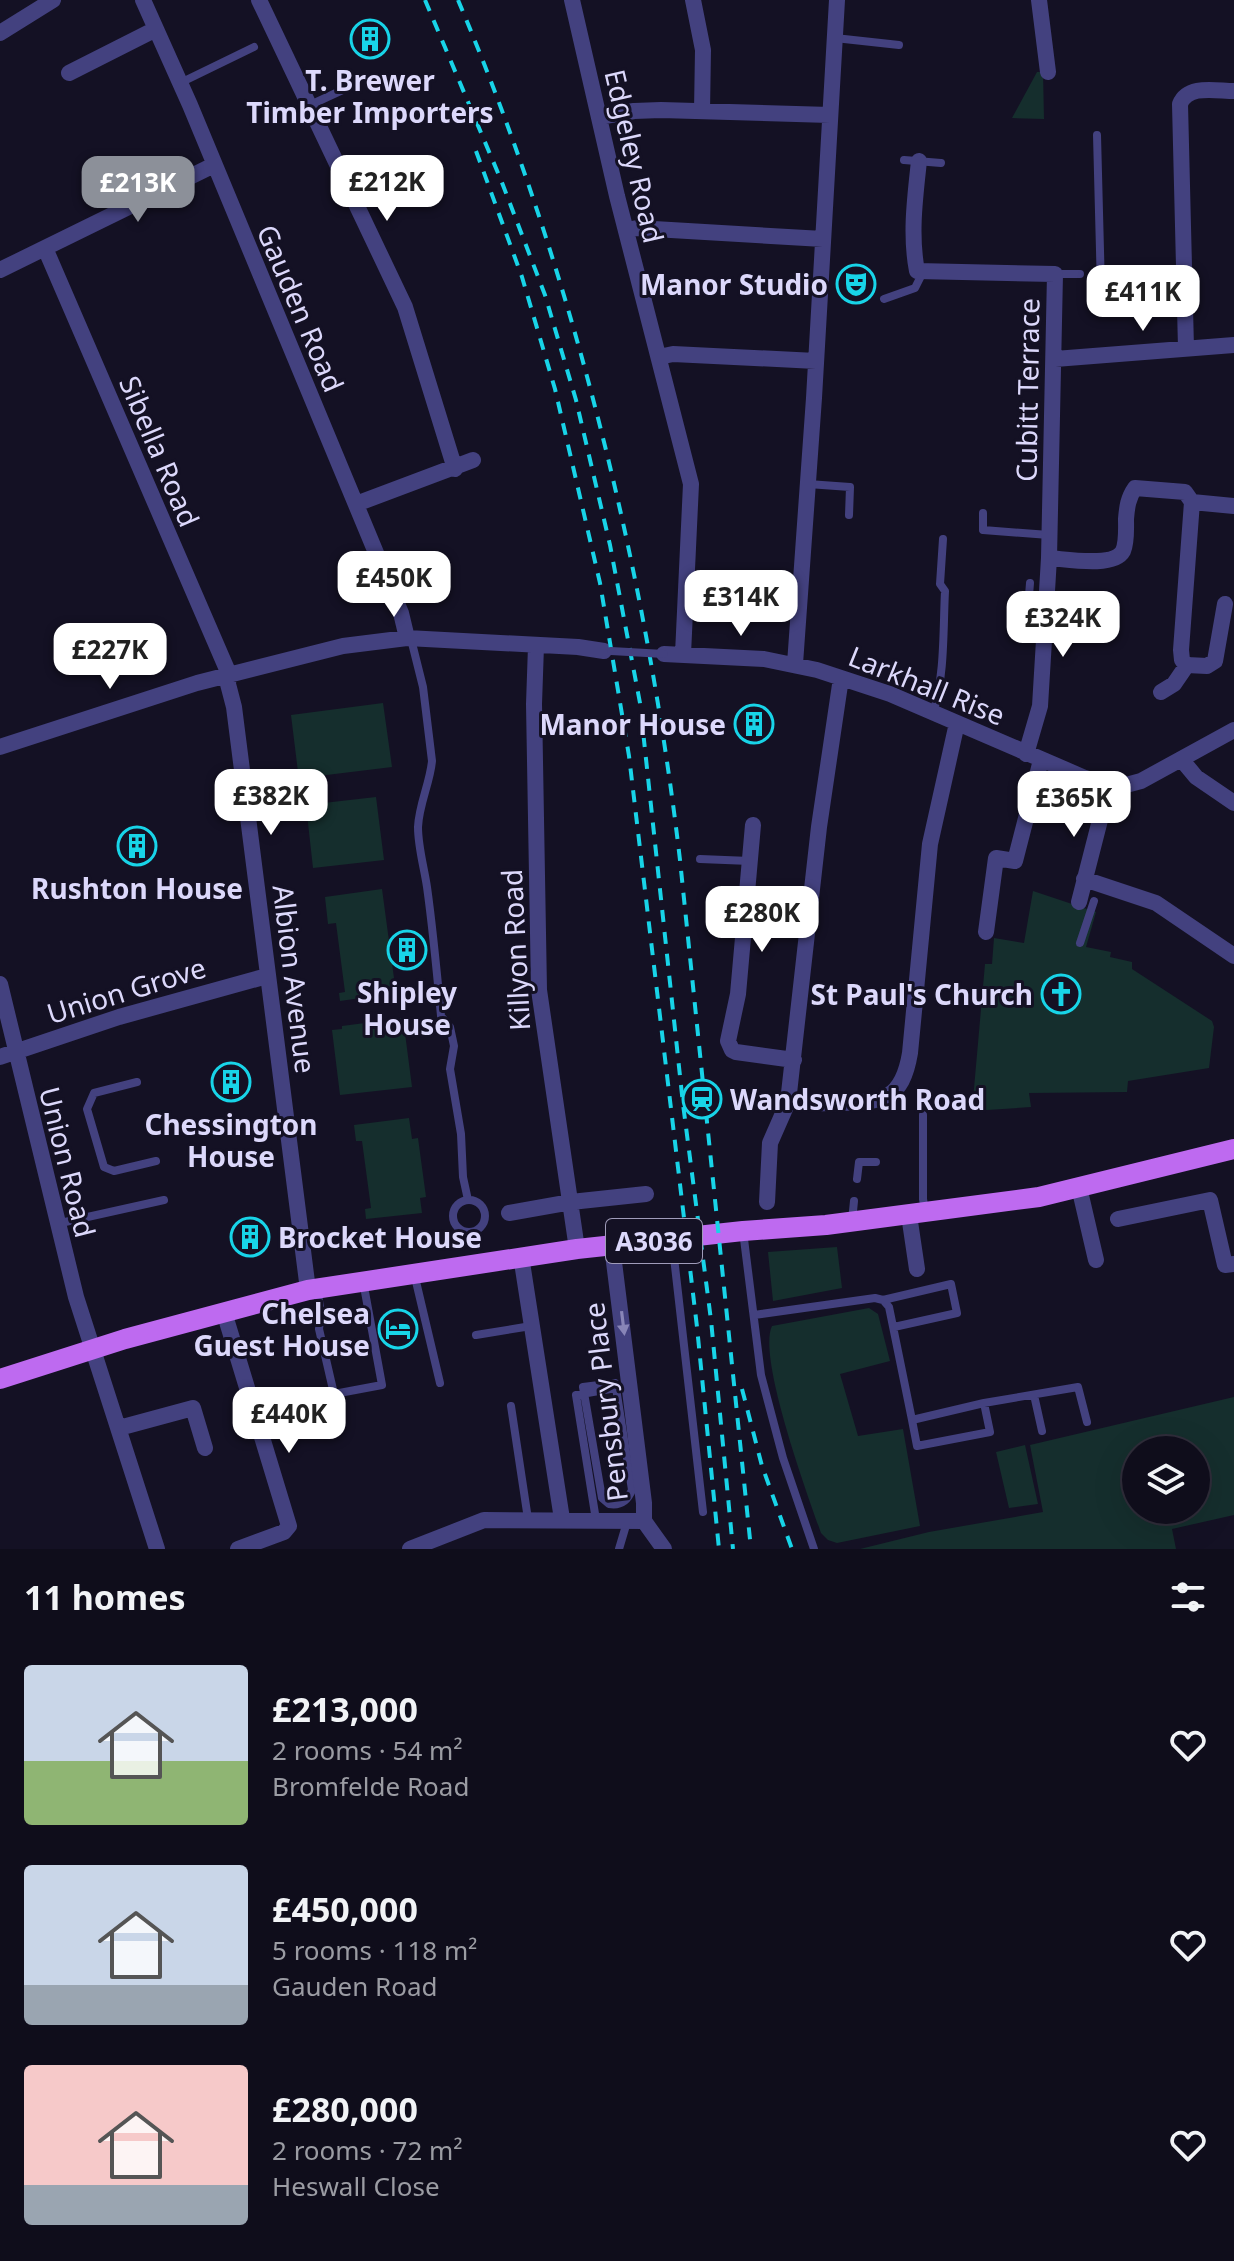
<!DOCTYPE html>
<html lang="en">
<head>
<meta charset="utf-8">
<style>
	body { margin:0; font-family:"Noto Sans",sans-serif; background:#181624; color:#f1f3f6; height:100vh; display:flex; flex-direction:column; font-size:30px; white-space:nowrap }
	* { box-sizing:border-box; margin:0 }
	p { font-size:26px; color:#9b9ca3 }
	.icon { flex:none; width:44px; height:44px; fill:none; stroke:currentColor; stroke-width:2; stroke-linecap:round; stroke-linejoin:round }
	.map { position:relative; height:1549px; overflow:hidden }
	.details { display:flex; flex-direction:column; background:#0f0d1b; flex:1 }
	.details>* { flex:none }
	.fabs { position:absolute; left:1122px; top:1436px; display:grid; gap:16px }
	.fabs a { display:grid; place-items:center; width:88px; height:88px; border-radius:50%; background:#0f0d1b; box-shadow:0 8px 32px #0002,0 0 0 2px #2f2d3a; font-size:40px }
	.price { position:absolute; translate:-50% -68px; padding:0 18px; border-radius:16px; background:#fff; color:#222; font-size:26px; line-height:52px; filter:drop-shadow(0 2px 4px #0008) }
	.price::after { content:''; position:absolute; left:50%; top:48px; width:24px; height:18px; margin-left:-12px; background:inherit; clip-path:polygon(0 0,100% 0,50% 100%) }
	.price.on { background:#8c9099; color:#fff }
	ul { padding:0; list-style:none }
	li { display:flex; align-items:center; gap:24px; height:200px; padding:0 24px }
	li span { display:grid; place-items:center; flex:none; width:224px; height:160px; border-radius:8px; color:#555 }
	li>.icon { margin-inline-start:auto }
	span .icon { width:96px; height:96px; fill:#fffc; stroke-width:1 }
	li b { font-size:34px }
	h2 { display:flex; justify-content:space-between; align-items:center; height:96px; padding:0 24px; font-size:34px }
	.map>svg:first-child { display:block }
</style>
</head>
<body>
<div class="map">
<svg width="1234" height="1549" viewBox="0 0 1234 1549">
	<rect width="100%" height="100%" fill="#141124"/>
	<path fill="#152e2d" fill-rule="evenodd" d="M1037 72H1043L1044 119 1012 118Z
		M383 703 392 767 302 778 301 772H298L291 715Z
		M376 797 384 860 313 868 306 805Z
		M382 889 396 993 340 1001 339 993 345 992 336 923 328 924 325 897Z
		M1033 891 1096 912 1086 947 1111 952 1110 957 1132 962V969L1212 1021 1214 1027 1209 1068 1128 1081 1127 1092 1029 1093 1031 1107 972 1111 985 964H992L994 938 1024 943Z
		M403 1018 412 1087 340 1095 332 1030 342 1029V1026Z
		M409 1118 412 1139 418 1138 426 1197 420 1198 422 1213 366 1219 365 1209 371 1208 362 1141H356L354 1125Z
		M837 1247 842 1288 773 1301 768 1252Z
		M869 1308 878 1314 890 1361 840 1374 858 1436 903 1429 920 1526 837 1543 828 1540 821 1533C808 1496 757 1357 772 1326Z
		M1234 1397V1515L1172 1529 1176 1549H860L929 1532 1043 1512 1030 1445ZM1136 1450H1196V1510H1136Z
		M1025 1445 1038 1504 1009 1508 996 1452Z"/>
	<g fill="none" stroke-linecap="round" stroke-linejoin="round">
		<path stroke="#43417f" stroke-width="8" d="M835 38 899 45
			M180 83 254 47
			M308 106 349 87 346 72
			M1097 135 1101 289
			M904 160 941 163
			M1055 274H1080
			M884 299 915 288 923 272
			M808 484 850 487 849 515
			M983 513V530L1049 535
			M1030 583 1027 621 1044 622
			M411 639 423 687 432 761C430 783 419 804 418 827 418 847 424 867 427 887 433 930 437 973 441 1016L450 1027 454 1046 450 1069 461 1134 463 1177 468 1200
			M933 713C945 675 943 630 945 591L940 584 943 539
			M700 859 750 861
			M1080 943 1094 901
			M137 1082 94 1093 87 1109 104 1167 114 1171 156 1161
			M923 1115V1199L925 1211
			M857 1179 859 1162H876
			M453 1216a16 16 0 1 1 32 0a16 16 0 1 1-32 0Z
			M852 1221 854 1201
			M56 1224 164 1200
			M743 1231 761 1375 783 1458 814 1549
			M672 1240 703 1512
			M444 1242 457 1240 467 1233
			M414 1273 440 1383
			M317 1289 321 1312 319 1329 334 1394 382 1385 363 1281
			M883 1300 951 1284 957 1313 894 1327
			M754 1315 875 1298 883 1300 889 1307 912 1420 984 1403 1078 1387 1087 1422
			M476 1335 531 1326
			M1034 1395 1042 1431
			M511 1406 528 1519
			M912 1420 917 1446 990 1432 984 1403
			M596 1520 576 1395 616 1388 632 1490C628 1500 621 1506 609 1504L602 1498 583 1387 615 1383
			M619 1549 627 1522"/>
		<path stroke="#43417f" stroke-width="16" d="M143 0 190 105 401 613 407 638
			M259 0 405 307 455 469
			M572 0 617 196 691 484 683 654
			M693 0 703 50 702 111
			M1039 0 1048 72
			M0 33 53 0
			M69 73 156 29
			M599 117 634 111 661 110 830 115
			M919 161C915 198 910 235 917 271L1055 274 1049 558 1040 706 1026 754
			M626 230 637 228 823 239
			M45 248 229 674 228 684 234 707 308 1290
			M0 270 214 165
			M1186 348 1180 104C1188 84 1216 91 1234 91
			M659 357 673 354 816 361
			M1055 359 1234 345
			M1192 502 1234 506
			M356 504 473 460
			M1049 558C1066 559 1114 568 1123 551 1127 542 1126 528 1126 519 1127 507 1128 498 1135 488L1185 492 1192 502 1181 650 1182 660 1187 665 1207 666 1215 661 1225 604
			M536 646 534 704 539 990 577 1249
			M664 654 764 659 817 670 890 694 1085 778 1109 785H1126L1141 781 1234 730
			M795 664 814 398 837 0
			M1161 692 1174 684 1187 665
			M0 747 197 683 343 646 407 638 578 647 604 651
			M1181 759 1196 777 1234 803
			M753 825 738 994 728 1041 732 1050 736 1052 794 1060
			M1084 879 1156 903 1234 956
			M1079 902 1109 785
			M986 932 996 858 1015 861 1041 760
			M0 984 76 1297 157 1549
			M0 1057 119 1017 267 976
			M788 1102C805 1105 822 1103 839 1103 882 1102 902 1101 910 1053L930 844 957 723
			M1079 1187 1096 1260
			M767 1202 770 1143 788 1102 819 827 841 678
			M509 1213 571 1202 646 1194
			M909 1215 917 1269
			M1118 1219 1210 1200 1225 1265 1234 1264
			M612 1246 644 1503V1521L664 1549
			M521 1256 562 1519
			M224 1312 289 1526 284 1532 238 1549
			M119 1428 193 1408 205 1448
			M410 1549 484 1520 644 1521"/>
		<path stroke="#be6af0" stroke-width="20" d="M0 1379 125 1339 308 1290 577 1249 743 1231 826 1225 1039 1197 1234 1149"/>
		<path stroke="#18d4e8" stroke-width="4" stroke-dasharray="12 10" stroke-linecap="butt" d="M425 0 501 180 545 295 576 400 610 545 640 703 683 1104 711 1320 733 1549
			M458 0C572 269 646 570 680 860L751 1549
			M476 151 522 277 555 389 600 583 629 756 697 1327 719 1549
			M742 1389 762 1466 792 1549"/>
		<path stroke="#43417f" stroke-width="8" d="M611 651 664 654"/>
	</g>
	<defs><path id="oneway-solid" d="M-6-.8H1V-3.2L6.5 0L1 3.2V.8H-6Z" transform="scale(2)"/></defs>
	<use fill="#8885b7" href="#oneway-solid" transform="translate(623 1323) rotate(83)"/>
	<defs>
		<g id="building-ring" transform="scale(2)"><circle r="9.5" fill="#141124" stroke="#18d4e8" stroke-width="1.5"/><path d="M-4-6H4V6H1V3H-1V6H-4ZM-2.5-4.3h1.7v1.8h-1.7ZM.8-4.3h1.7v1.8H.8ZM-2.5-1h1.7V.8h-1.7ZM.8-1h1.7V.8H.8Z" fill="#18d4e8"/></g>
		<g id="theatre-ring" transform="scale(2)"><circle r="9.5" fill="#141124" stroke="#18d4e8" stroke-width="1.5"/><path d="M-5-5.5Q0-4 5-5.5V0Q5 5 0 6Q-5 5-5 0ZM-3.3-2.5H-1v1.5H-3.3ZM1-2.5H3.3v1.5H1ZM-2.8 1Q0 5.5 2.8 1Z" fill="#18d4e8"/></g>
		<g id="church-ring" transform="scale(2)"><circle r="9.5" fill="#141124" stroke="#18d4e8" stroke-width="1.5"/><path d="M-1.2-6h2.4v3.5h3.3v2.4h-3.3V6h-2.4V-.1h-3.3v-2.4h3.3Z" fill="#18d4e8"/></g>
		<g id="station-ring" transform="scale(2)"><circle r="9.5" fill="#141124" stroke="#18d4e8" stroke-width="1.5"/><path d="M-3-6H3Q5-6 5-4V2Q5 4 3 4L4.5 6H3L1.5 4h-3L-3 6H-4.5L-3 4Q-5 4-5 2V-4Q-5-6-3-6ZM-3.5-4v3h7v-3ZM-3.5 1v1.5H-2V1ZM2 1v1.5H3.5V1Z" fill="#18d4e8"/></g>
		<g id="hotel-ring" transform="scale(2)"><circle r="9.5" fill="#141124" stroke="#18d4e8" stroke-width="1.5"/><path d="M-6-4.5h1.5V1H6V5H4.5V3h-9V5H-6ZM-4 0a1.8 1.8 0 1 1 3.6 0ZM.5 0V-2.5h3Q6-2.5 6 0Z" fill="#18d4e8"/></g>
	</defs>
	<g fill-rule="evenodd">
		<use href="#building-ring" x="370" y="39"/>
		<use href="#theatre-ring" x="856" y="284"/>
		<use href="#building-ring" x="754" y="724"/>
		<use href="#building-ring" x="137" y="846"/>
		<use href="#building-ring" x="407" y="950"/>
		<use href="#church-ring" x="1061" y="994"/>
		<use href="#building-ring" x="231" y="1082"/>
		<use href="#station-ring" x="702" y="1099"/>
		<use href="#building-ring" x="250" y="1237"/>
		<use href="#hotel-ring" x="398" y="1329"/>
	</g>
	<g text-anchor="middle" dominant-baseline="central" stroke-width="6" stroke-linejoin="round" paint-order="stroke">
		<rect fill="#141124" stroke="#a09cba" stroke-width="2" x="606" y="1219" width="96" height="44" rx="6"/>
		<g font-size="26" font-weight="bold" fill="#dcd8fb">
			<text x="654" y="1241">A3036</text>
		</g>
		<g font-size="28" font-weight="bold" fill="#dcd8fb" stroke="#141124">
			<text x="370" y="80">T. Brewer<tspan x="370" dy="32">Timber Importers</tspan></text>
			<text x="828" y="284" text-anchor="end">Manor Studio</text>
			<text x="726" y="724" text-anchor="end">Manor House</text>
			<text x="137" y="888">Rushton House</text>
			<text x="407" y="992">Shipley<tspan x="407" dy="32">House</tspan></text>
			<text x="1033" y="994" text-anchor="end">St Paul's Church</text>
			<text x="730" y="1099" text-anchor="start">Wandsworth Road</text>
			<text x="231" y="1124">Chessington<tspan x="231" dy="32">House</tspan></text>
			<text x="278" y="1237" text-anchor="start">Brocket House</text>
			<text x="370" y="1313" text-anchor="end">Chelsea<tspan x="370" dy="32">Guest House</tspan></text>
		</g>
		<g font-size="28" fill="#dcd8fb" stroke="#141124">
			<text transform="translate(635 156) rotate(77)">Edgeley Road</text>
			<text transform="translate(301 308) rotate(67)">Gauden Road</text>
			<text transform="translate(1027 390) rotate(-89)">Cubitt Terrace</text>
			<text transform="translate(160 451) rotate(67)">Sibella Road</text>
			<text transform="translate(927 685) rotate(22)">Larkhall Rise</text>
			<text transform="translate(515 950) rotate(-93)">Killyon Road</text>
			<text transform="translate(295 979) rotate(83)">Albion Avenue</text>
			<text transform="translate(126 990) rotate(-17)">Union Grove</text>
			<text transform="translate(68 1162) rotate(76)">Union Road</text>
			<text transform="translate(605 1402) rotate(-97)">Pensbury Place</text>
		</g>
	</g>
</svg>
<div class="fabs">
<a><svg class="icon" aria-label="layers" viewBox="0 0 24 24"><path d="M12 4l9 5-9 5-9-5zM3 14l9 5 9-5"/></svg></a>
</div>
<b class="price" style="left:387px;top:223px">£212K</b>
<b class="price on" style="left:138px;top:224px">£213K</b>
<b class="price" style="left:1143px;top:333px">£411K</b>
<b class="price" style="left:394px;top:619px">£450K</b>
<b class="price" style="left:741px;top:638px">£314K</b>
<b class="price" style="left:1063px;top:659px">£324K</b>
<b class="price" style="left:110px;top:691px">£227K</b>
<b class="price" style="left:271px;top:837px">£382K</b>
<b class="price" style="left:1074px;top:839px">£365K</b>
<b class="price" style="left:762px;top:954px">£280K</b>
<b class="price" style="left:289px;top:1455px">£440K</b>
</div>
<section class="details">
<h2>11 homes<svg class="icon" aria-label="filters" viewBox="0 0 24 24"><path d="M4 7h16M4 17h16"/><circle cx="9" cy="7" r="2"/><circle cx="15" cy="17" r="2"/></svg></h2>
<ul>
<li><span style="background:linear-gradient(#c9d6e8 60%,#8fb573 0)"><svg class="icon" aria-label="home" viewBox="0 0 24 24"><path d="M3 11l9-7 9 7M6 9v11h12V9"/></svg></span><div><b>£213,000</b><p>2 rooms · 54 m²</p><p>Bromfelde Road</p></div><svg class="icon" aria-label="heart" viewBox="0 0 24 24"><path d="M12 20l-8-8c-3-5 5-10 8-4 3-6 11-1 8 4z"/></svg></li>
<li><span style="background:linear-gradient(#c9d6e8 75%,#9aa5b1 0)"><svg class="icon" aria-label="home" viewBox="0 0 24 24"><path d="M3 11l9-7 9 7M6 9v11h12V9"/></svg></span><div><b>£450,000</b><p>5 rooms · 118 m²</p><p>Gauden Road</p></div><svg class="icon" aria-label="heart" viewBox="0 0 24 24"><path d="M12 20l-8-8c-3-5 5-10 8-4 3-6 11-1 8 4z"/></svg></li>
<li><span style="background:linear-gradient(#f6c9c9 75%,#9aa5b1 0)"><svg class="icon" aria-label="home" viewBox="0 0 24 24"><path d="M3 11l9-7 9 7M6 9v11h12V9"/></svg></span><div><b>£280,000</b><p>2 rooms · 72 m²</p><p>Heswall Close</p></div><svg class="icon" aria-label="heart" viewBox="0 0 24 24"><path d="M12 20l-8-8c-3-5 5-10 8-4 3-6 11-1 8 4z"/></svg></li>
</ul>
</section>
</body>
</html>
